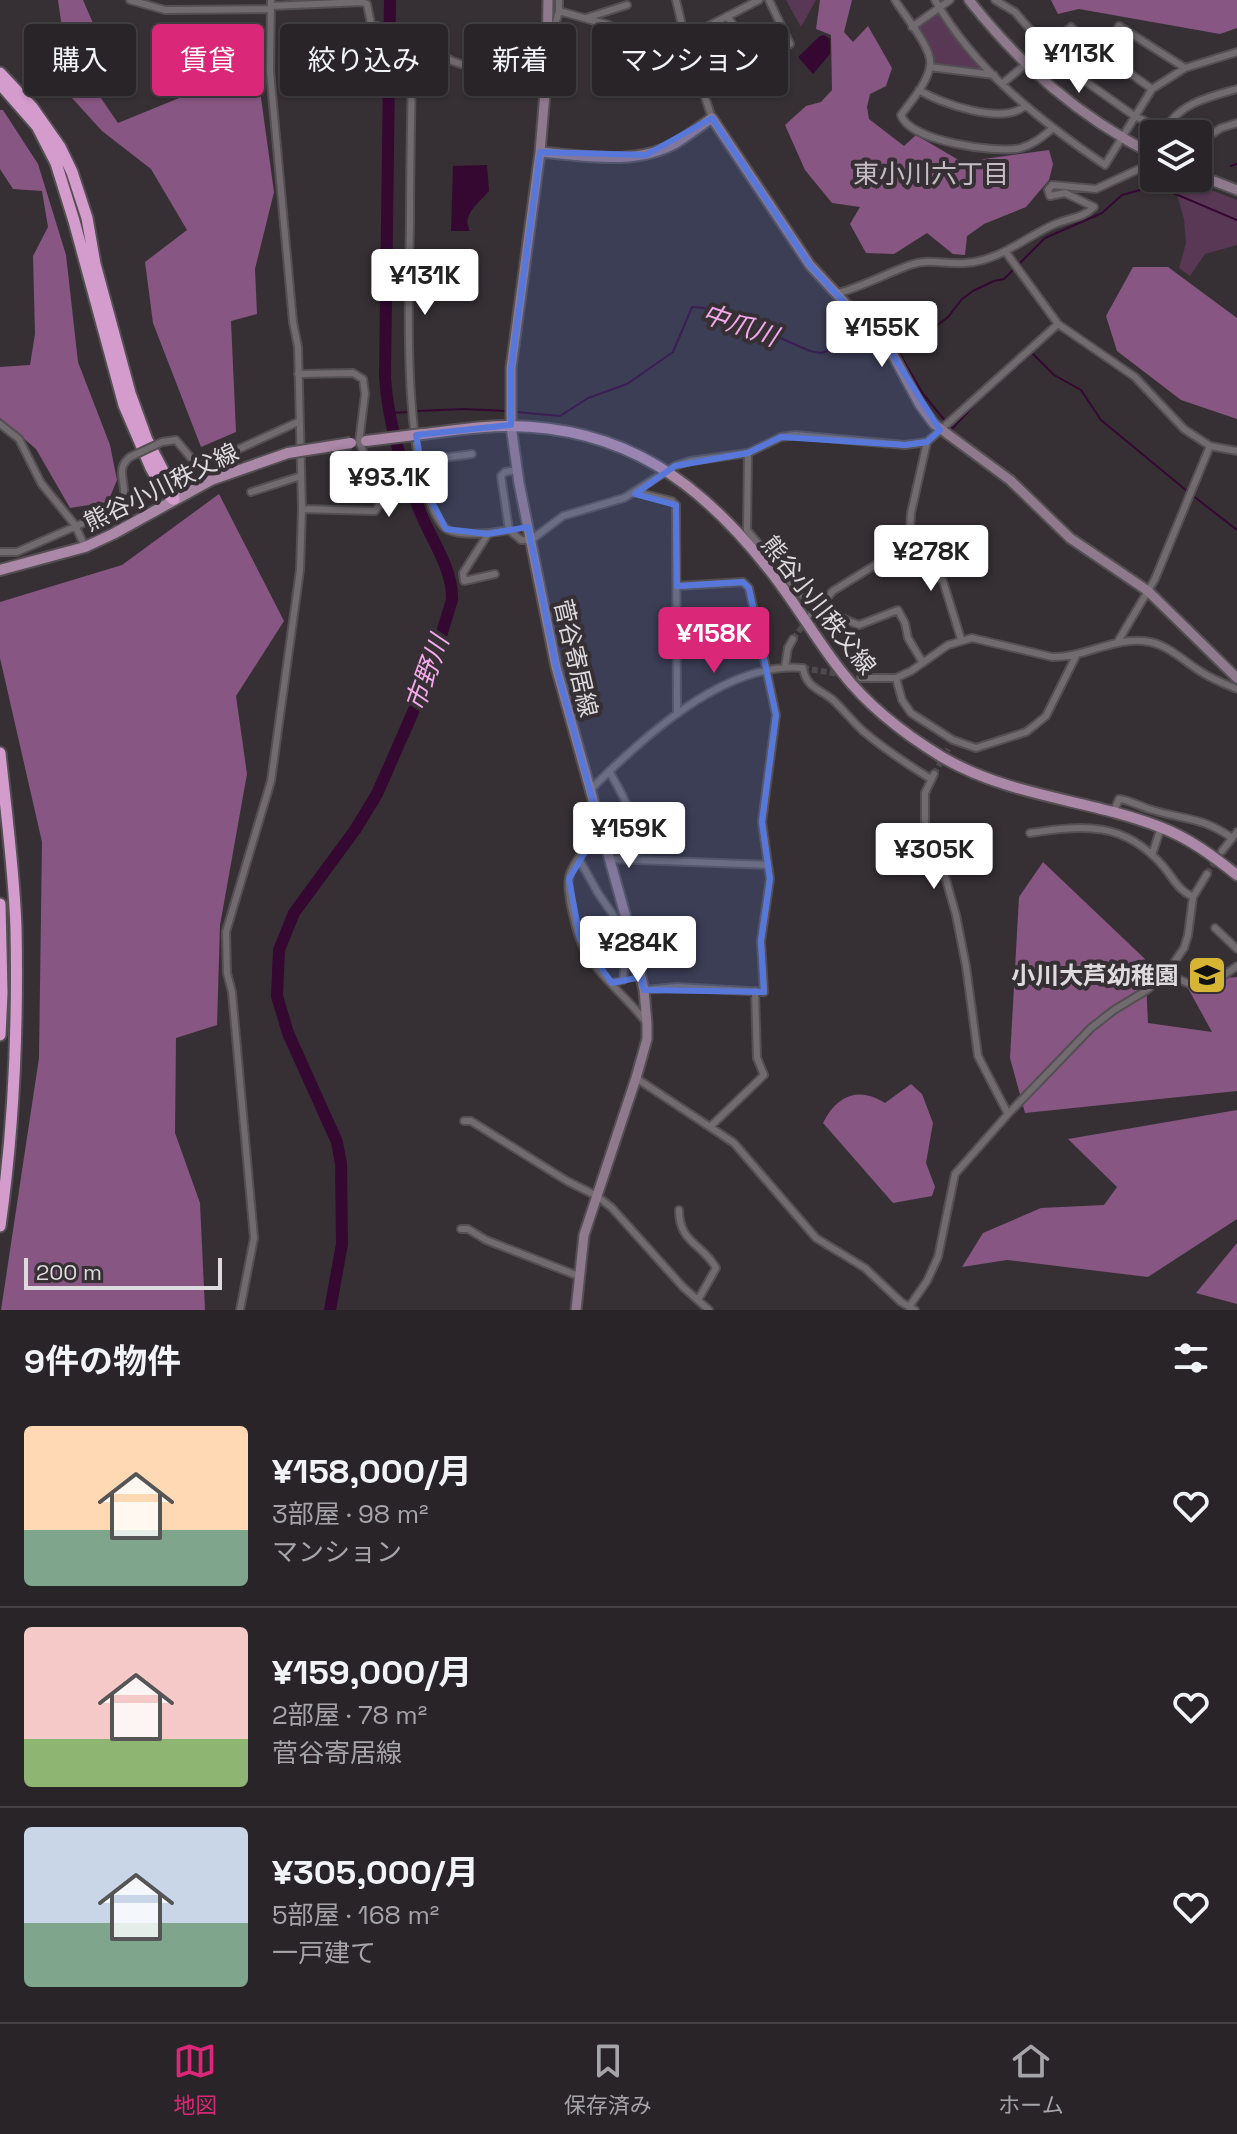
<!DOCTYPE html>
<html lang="ja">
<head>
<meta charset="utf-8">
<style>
	body { margin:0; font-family:"Space Grotesk","Noto Sans JP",sans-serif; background:#302c30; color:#f1f3f6; height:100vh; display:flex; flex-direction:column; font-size:30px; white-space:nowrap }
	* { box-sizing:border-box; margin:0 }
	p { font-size:26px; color:#a5a4a8 }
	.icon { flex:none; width:44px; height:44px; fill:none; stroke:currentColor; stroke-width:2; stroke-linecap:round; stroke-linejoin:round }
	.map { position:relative; height:1310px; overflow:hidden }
	.side { display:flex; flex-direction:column; background:#282428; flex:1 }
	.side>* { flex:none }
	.guide { position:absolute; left:24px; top:24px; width:800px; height:72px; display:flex; gap:16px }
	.tools { position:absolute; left:1140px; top:120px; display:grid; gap:16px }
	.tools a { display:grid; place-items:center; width:72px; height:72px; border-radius:8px; background:#282428; box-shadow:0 2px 6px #0004,0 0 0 2px #444145; font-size:40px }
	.scale { position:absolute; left:24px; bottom:20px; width:198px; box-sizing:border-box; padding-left:8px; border:4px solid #dedbde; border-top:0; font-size:22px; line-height:28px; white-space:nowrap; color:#dedbde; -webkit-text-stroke:6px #363035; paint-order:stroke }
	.price { position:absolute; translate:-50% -68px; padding:0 18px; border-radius:8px; background:#fff; color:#222; font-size:26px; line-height:52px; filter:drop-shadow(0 2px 4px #0008) }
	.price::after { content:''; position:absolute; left:50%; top:48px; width:24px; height:18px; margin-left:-12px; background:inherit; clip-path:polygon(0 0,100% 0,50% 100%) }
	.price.on { background:#db2777; color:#fff }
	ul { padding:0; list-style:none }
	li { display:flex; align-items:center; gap:24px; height:200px; padding:0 24px }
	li+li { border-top:2px solid #444145 }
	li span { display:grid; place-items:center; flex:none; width:224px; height:160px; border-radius:8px; color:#555 }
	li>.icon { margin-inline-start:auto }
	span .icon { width:96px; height:96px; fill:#fffc; stroke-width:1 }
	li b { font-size:34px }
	h2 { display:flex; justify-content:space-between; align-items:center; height:96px; padding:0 24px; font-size:34px }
	.pill { padding:0 28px; border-radius:8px; background:#282428; box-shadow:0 2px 6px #0004,0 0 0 2px #444145; font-size:28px; line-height:72px }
	.pill.on { background:#db2777; color:#fff }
	.tab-bar { display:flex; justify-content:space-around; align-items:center; height:112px; border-top:2px solid #444145; background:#282428; font-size:22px; color:#a5a4a8 }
	.tab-bar a { display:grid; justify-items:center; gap:4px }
	.tab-bar .on { color:#db2777 }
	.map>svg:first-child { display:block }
</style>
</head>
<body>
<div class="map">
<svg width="1237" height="1310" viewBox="0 0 1237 1310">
	<rect width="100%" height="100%" fill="#363035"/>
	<path fill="#593855" d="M786 0H816L801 27Z
		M937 13H940L986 72 934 63 929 47 916 29 917 25Z
		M1179 178 1237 200V245L1205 254 1190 276 1179 268 1186 243 1184 219 1178 198Z"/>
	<path fill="#885682" d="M58 0H83L96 30 94 88 118 123 189 94 191 25 253 40 274 192 255 269 257 314 231 321 236 432 201 447 153 323 145 262 187 230 151 169 102 131 72 98Z
		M820 0H852L844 32 853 42 868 26 892 68 886 86 870 94 867 107 869 119 904 146 916 135 962 162 1049 150 1053 164 1049 180 1026 207 984 224 967 236 965 255 953 254 927 233 894 254 866 253 850 224 860 207 832 203 805 170 785 125 806 106 821 102 832 90 831 35 816 29Z
		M1051 0H1237V28L1220 34 1079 9 1058 14Z
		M0 110H3L38 164 66 255 78 362 110 445 117 480 108 502 70 508 36 449 0 418V367L30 365 35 334 33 256 48 227 42 191 13 189 0 169Z
		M1133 267H1168L1237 318V419L1181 400 1117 351 1106 316Z
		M219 494 284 621 236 696 247 774 220 925 217 1025 176 1038 175 1133 200 1203 205 1310H1L39 1058 42 842 0 658V602L122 565Z
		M1043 862 1145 959 1148 1023 1212 1032 1184 981 1237 977V1091L1025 1113 1010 1058 1019 897Z
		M911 1084 922 1094 933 1123 926 1163 935 1187 932 1196 893 1203 823 1123C837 1095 858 1086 885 1103Z
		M1237 1110V1219L1148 1277 1007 1260 962 1267 983 1233 1041 1208 1104 1205 1117 1187 1068 1139Z
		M1237 1243V1304L1196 1293Z"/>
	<path fill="#350832" d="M824 35 830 39V54L813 74 798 57 820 36Z
		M487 165 489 191C479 203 461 215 470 231H451L453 166Z"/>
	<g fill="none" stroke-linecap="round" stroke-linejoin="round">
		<path stroke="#350832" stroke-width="2" d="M1231 166 1237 164
			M1159 187 1237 220
			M891 347H903L913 344 948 317 962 299 973 291 994 281 1004 279 1045 238 1102 213 1122 195 1162 184
			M897 349 923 394 952 429 975 404 1032 353 1054 375 1081 390 1101 420 1187 491
			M417 411 464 409 506 411
			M517 412 560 416 588 398 627 384 673 352 692 307 704 308 746 333H769L810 351 821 353 846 345 864 343 880 346
			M388 413 410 412
			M1192 495 1237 530"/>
		<path stroke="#350832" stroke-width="12" d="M330 1310 342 1244 341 1164 337 1142 288 1033 277 996 279 950 294 913 355 830 377 794 428 678 452 600C453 569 432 541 421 514 403 469 388 425 385 377L390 0"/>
		<path stroke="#4f4a4e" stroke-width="6" stroke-dasharray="6 3" stroke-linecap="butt" d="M793 639 808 619
			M803 668 861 678
			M934 774 948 749
			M1207 874 1222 851"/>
		<g stroke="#534f52" stroke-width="10">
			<path id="street" d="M130 0 165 10 270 9
				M676 0 685 38 712 118
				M895 0C904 15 934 50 930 66 927 84 911 101 901 115 909 141 997 154 1021 148 1034 144 1042 137 1052 129
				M935 0C974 69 1040 121 1105 165L1152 89 1185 68 1237 52
				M995 0 1015 12 1046 48 1075 74 1133 115 1170 134
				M271 6 363 2 367 4 371 24 421 41 452 61 461 64 547 69
				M559 11 609 25 636 53
				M727 16 752 53 762 57 790 44 769 0
				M586 18 627 5
				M912 27 950 0
				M402 34 404 51 412 70C411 120 410 171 410 222 409 291 400 475 444 527 454 538 494 533 509 530L521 540H531L563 516 624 498 675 466 690 461 748 453 781 437 795 435 905 445 927 442 1058 324
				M685 38 759 0
				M550 43 559 11V0
				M1101 53 1119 26 1185 68
				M930 67 994 75
				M1003 83 1071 27 1101 53 1152 89
				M919 90C941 104 1003 125 1025 106
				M1164 131C1179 103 1209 97 1237 89
				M1198 143 1221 128 1237 123
				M1005 251 1058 324 1135 377 1184 429 1210 446 1237 451
				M835 294C862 287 885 274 910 265 930 258 946 265 965 263 1000 261 1025 237 1055 224 1069 218 1083 218 1094 207L1065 193 1050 196 1048 190 1052 185 1096 189 1154 162
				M298 374 353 373 363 379 365 394 359 442 384 499 375 511 302 509
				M0 424 19 439 41 483 75 525 85 547
				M162 442 176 440 191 458 199 461 230 453 298 422
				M927 442 911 513 909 544 923 562 943 581 961 639
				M748 453 747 530 788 580 816 609
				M421 461 472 454
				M641 489 644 494 672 501 676 505 677 714
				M251 492 301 476
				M509 530 501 476 505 472 517 470
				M488 534 463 573 464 581 495 574
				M0 552H17L113 510 124 498C126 481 115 469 130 457
				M821 602 846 620 859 625 898 610 905 623 908 638 923 663
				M811 615 833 591 909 544
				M1117 643 1155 579 1210 446
				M785 667 788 648 793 639
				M861 678H896L911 671 948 645 972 638 1052 657C1085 658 1116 635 1150 642 1170 646 1186 663 1203 673 1214 680 1225 684 1237 689
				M896 678 902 700 911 713 953 740 976 748 1026 732 1035 725 1046 716 1076 656
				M609 771C629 805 636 820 636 860
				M934 774 925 793V827L929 843 945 876 956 915 966 966 978 1056 1008 1114
				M590 790C643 738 724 661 803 668 806 687 819 689 832 699 843 709 852 721 863 731 884 749 907 764 931 779
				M1113 813 1119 799C1130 800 1139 806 1149 809 1183 820 1201 816 1232 838
				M600 827C592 841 579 854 572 869 566 879 569 895 571 906 575 922 578 940 587 954 602 979 627 997 645 1021
				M1030 833C1084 825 1124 821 1163 866 1174 879 1177 889 1193 897
				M1222 851 1237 832
				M1152 855 1161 827
				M579 859 598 893 622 928 628 927
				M609 859 768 865
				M1215 928 1237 949
				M1166 974C1207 991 1200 992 1237 966
				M612 983 623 980 627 945 633 943
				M644 990 677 987 764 992 761 941 770 879 762 822 776 715 749 588 743 582 677 586
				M636 1078 734 1143 816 1238 865 1268 901 1302 915 1310
				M464 1121H471L567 1181 597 1196 612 1208 683 1287 709 1310
				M711 1126 764 1075 757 1058 755 991
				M679 1210C679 1243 703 1244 716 1268L698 1300
				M461 1229H468L486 1240 581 1277
				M909 1307 927 1281 938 1257 955 1174 1008 1114 1091 1028 1114 1010 1147 990 1166 974 1184 948 1188 935 1193 897 1207 874
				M240 1310 254 1238 232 992 227 973 226 932 271 781 300 570 302 509 298 347 293 322 270 71 271 0"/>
		</g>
		<g stroke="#534f52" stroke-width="13">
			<path id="secondary" d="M548 0 547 69 540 152 511 368V426L519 483 556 667 633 943 644 990 647 1024V1039L636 1078 584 1235 576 1310
				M969 0C1022 67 1078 116 1154 155
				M540 152C585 156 635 166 676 143 688 136 700 126 712 118L810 265 893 355 920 405 934 424 1010 480 1070 538 1148 591 1237 678
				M1198 175 1237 190"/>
		</g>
		<g stroke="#534f52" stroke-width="14">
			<path id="primary" d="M422 434C450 431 478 426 506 426 624 426 701 482 771 572 796 604 816 639 841 671 867 705 906 735 942 757 1010 797 1088 799 1160 827 1189 838 1213 856 1237 875
				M0 570 85 547 113 534 211 480 288 453"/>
		</g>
		<g stroke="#534f52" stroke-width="15">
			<path id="highway" d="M0 73 32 107 60 147 72 172 87 218 95 264 130 393 147 440 170 484 174 499
				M0 84 37 126 56 163 74 221 124 405 151 468 163 489 173 499
				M0 753C6 811 14 870 16 928 18 1028 14 1128 0 1226
				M0 904 2 993 0 1035"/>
		</g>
		<use href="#street" stroke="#716b70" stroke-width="6"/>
		<use href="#secondary" stroke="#8f798c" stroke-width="9"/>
		<use href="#primary" stroke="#ac88a8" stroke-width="10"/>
		<use href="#highway" stroke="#d49bcd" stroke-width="11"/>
		<g stroke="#534f52" stroke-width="10" stroke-linecap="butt">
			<path id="street-bridge" d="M130 457 162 442"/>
		</g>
		<g stroke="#534f52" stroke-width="14" stroke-linecap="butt">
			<path id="primary-bridge" d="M366 441 422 434
				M288 453 351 443"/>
		</g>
		<use href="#street-bridge" stroke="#716b70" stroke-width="6"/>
		<use href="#primary-bridge" stroke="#ac88a8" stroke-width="10"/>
	</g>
	<path fill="#5778da" fill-opacity="0.2" stroke="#5778da" stroke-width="6" stroke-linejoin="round" d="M712 118 810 265 893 355 940 430 927 442 905 445 781 437 748 453 675 466 635 494 676 505 677 586 743 582 749 588 776 715 762 822 770 879 761 941 764 992 644 990 641 977 612 983 580 939 569 879 600 827 556 667 528 527 488 534 446 529 426 490 416 435 511 425V368L540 152 646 155Z"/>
	<defs>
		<g id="school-square" transform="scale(2)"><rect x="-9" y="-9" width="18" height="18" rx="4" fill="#d7b534" stroke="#363035"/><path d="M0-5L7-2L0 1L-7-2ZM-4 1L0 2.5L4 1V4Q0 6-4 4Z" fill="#111"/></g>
	</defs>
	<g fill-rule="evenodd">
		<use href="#school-square" x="1207" y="975"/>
	</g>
	<g text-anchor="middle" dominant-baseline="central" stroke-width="8" stroke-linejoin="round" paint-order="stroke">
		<g font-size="24" fill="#dedbde" stroke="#363035">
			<text transform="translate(161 487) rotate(-26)">熊谷小川秩父線</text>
			<text transform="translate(819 605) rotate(52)">熊谷小川秩父線</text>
			<text transform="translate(576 658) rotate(77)">菅谷寄居線</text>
		</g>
		<g font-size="24" font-weight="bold" fill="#dedbde" stroke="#363035" text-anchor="end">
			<text x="1179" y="975">小川大芦幼稚園</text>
		</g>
		<g font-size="26" fill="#c4bdc3" stroke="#363035">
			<text x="931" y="174">東小川六丁目</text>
		</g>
		<g font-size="26" font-style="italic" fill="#f3a9ea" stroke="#363035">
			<text transform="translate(740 325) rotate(19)">中爪川</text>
			<text transform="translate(427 673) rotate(-70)">市野川</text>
		</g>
	</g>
</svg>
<div class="tools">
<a><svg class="icon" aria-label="layers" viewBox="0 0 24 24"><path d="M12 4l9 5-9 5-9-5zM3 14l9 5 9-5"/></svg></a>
</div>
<div class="scale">200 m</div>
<b class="price" style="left:1079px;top:95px">¥113K</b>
<b class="price" style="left:425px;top:317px">¥131K</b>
<b class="price" style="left:882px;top:369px">¥155K</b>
<b class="price" style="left:389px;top:519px">¥93.1K</b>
<b class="price" style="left:931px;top:593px">¥278K</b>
<b class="price on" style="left:714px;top:675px">¥158K</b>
<b class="price" style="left:629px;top:870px">¥159K</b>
<b class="price" style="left:934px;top:891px">¥305K</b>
<b class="price" style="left:638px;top:984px">¥284K</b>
<div class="guide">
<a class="pill">購入</a>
<a class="pill on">賃貸</a>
<a class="pill">絞り込み</a>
<a class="pill">新着</a>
<a class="pill">マンション</a>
</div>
</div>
<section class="side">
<h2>9件の物件<svg class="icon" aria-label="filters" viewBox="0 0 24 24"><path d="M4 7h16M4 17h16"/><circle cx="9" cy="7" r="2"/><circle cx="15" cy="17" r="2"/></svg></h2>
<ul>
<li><span style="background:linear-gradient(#ffd9b3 65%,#7fa58c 0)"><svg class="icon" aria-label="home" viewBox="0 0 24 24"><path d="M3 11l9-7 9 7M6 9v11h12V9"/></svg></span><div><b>¥158,000/月</b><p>3部屋 · 98 m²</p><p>マンション</p></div><svg class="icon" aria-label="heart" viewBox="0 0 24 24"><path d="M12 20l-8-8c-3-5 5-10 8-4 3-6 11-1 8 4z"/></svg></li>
<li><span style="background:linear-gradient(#f6c9c9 70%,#8fb573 0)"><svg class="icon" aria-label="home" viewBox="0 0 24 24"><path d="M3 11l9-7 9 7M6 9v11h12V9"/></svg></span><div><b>¥159,000/月</b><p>2部屋 · 78 m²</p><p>菅谷寄居線</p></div><svg class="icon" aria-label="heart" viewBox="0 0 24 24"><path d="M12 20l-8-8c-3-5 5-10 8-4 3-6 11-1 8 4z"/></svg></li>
<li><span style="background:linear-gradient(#c9d6e8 60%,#7fa58c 0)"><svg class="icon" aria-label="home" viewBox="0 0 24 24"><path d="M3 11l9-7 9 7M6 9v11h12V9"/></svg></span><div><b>¥305,000/月</b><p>5部屋 · 168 m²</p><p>一戸建て</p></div><svg class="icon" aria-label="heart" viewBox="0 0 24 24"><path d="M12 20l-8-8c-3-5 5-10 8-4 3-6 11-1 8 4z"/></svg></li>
</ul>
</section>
<nav class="tab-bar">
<a class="on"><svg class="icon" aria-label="map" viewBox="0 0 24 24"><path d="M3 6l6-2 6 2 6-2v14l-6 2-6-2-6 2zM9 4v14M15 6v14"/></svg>地図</a>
<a><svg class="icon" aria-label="saved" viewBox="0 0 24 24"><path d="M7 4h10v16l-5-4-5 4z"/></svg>保存済み</a>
<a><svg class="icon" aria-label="home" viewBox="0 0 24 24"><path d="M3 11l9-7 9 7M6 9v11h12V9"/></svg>ホーム</a>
</nav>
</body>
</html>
